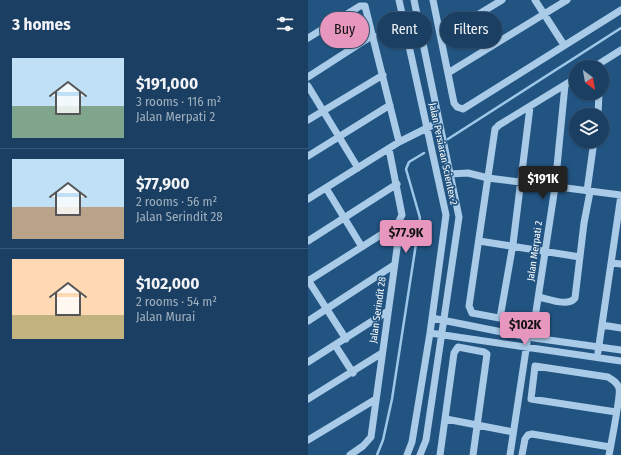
<!DOCTYPE html>
<html lang="en">
<head>
<meta charset="utf-8">
<style>
	body { margin:0; font-family:"Fira Sans Condensed",sans-serif; background:#274a6b; color:#f1f3f6; height:100vh; display:flex; flex-direction:column; font-size:15px; white-space:nowrap }
	* { box-sizing:border-box; margin:0 }
	p { font-size:13px; color:#9fafbe }
	.icon { flex:none; width:22px; height:22px; fill:none; stroke:currentColor; stroke-width:2; stroke-linecap:round; stroke-linejoin:round }
	.map { position:relative; flex:1; overflow:hidden }
	.side { display:flex; flex-direction:column; background:#1a3f62; width:308px }
	.side>* { flex:none }
	.guide { position:absolute; left:12px; top:12px; width:241px; height:36px; display:flex; gap:8px }
	.needle { width:26px; rotate:149deg }
	.fabs { position:absolute; left:261px; top:60px; display:grid; gap:8px }
	.fabs a { display:grid; place-items:center; width:40px; height:40px; border-radius:50%; background:#1a3f62; box-shadow:0 1px 3px #0004,0 0 0 1px #385877; font-size:20px }
	.price { position:absolute; translate:-50% -34px; padding:0 9px; border-radius:4px; background:#e797bd; color:#111; font-size:13px; line-height:26px; filter:drop-shadow(0 1px 2px #0008) }
	.price::after { content:''; position:absolute; left:50%; top:24px; width:12px; height:9px; margin-left:-6px; background:inherit; clip-path:polygon(0 0,100% 0,50% 100%) }
	.price.on { background:#222; color:#fff }
	ul { padding:0; list-style:none }
	li { display:flex; align-items:center; gap:12px; height:100px; padding:0 12px }
	li+li { border-top:1px solid #385877 }
	li span { display:grid; place-items:center; flex:none; width:112px; height:80px; border-radius:0px; color:#555 }
	li>.icon { margin-inline-start:auto }
	span .icon { width:48px; height:48px; fill:#fffc; stroke-width:1 }
	li b { font-size:17px }
	h2 { display:flex; justify-content:space-between; align-items:center; height:48px; padding:0 12px; font-size:17px }
	.tag { padding:0 14px; border-radius:18px; background:#1a3f62; box-shadow:0 1px 3px #0004,0 0 0 1px #385877; font-size:14px; line-height:36px }
	.tag.on { background:#e797bd; color:#111 }
	main { display:flex; flex:1; min-height:0 }
	.map>svg:first-child { display:block }
</style>
</head>
<body>
<main>
<section class="side">
<h2>3 homes<svg class="icon" aria-label="filters" viewBox="0 0 24 24"><path d="M4 7h16M4 17h16"/><circle cx="9" cy="7" r="2"/><circle cx="15" cy="17" r="2"/></svg></h2>
<ul>
<li><span style="background:linear-gradient(#bfe0f5 60%,#7fa58c 0)"><svg class="icon" aria-label="home" viewBox="0 0 24 24"><path d="M3 11l9-7 9 7M6 9v11h12V9"/></svg></span><div><b>$191,000</b><p>3 rooms · 116 m²</p><p>Jalan Merpati 2</p></div></li>
<li><span style="background:linear-gradient(#bfe0f5 60%,#b9a48a 0)"><svg class="icon" aria-label="home" viewBox="0 0 24 24"><path d="M3 11l9-7 9 7M6 9v11h12V9"/></svg></span><div><b>$77,900</b><p>2 rooms · 56 m²</p><p>Jalan Serindit 28</p></div></li>
<li><span style="background:linear-gradient(#ffd9b3 70%,#c2b280 0)"><svg class="icon" aria-label="home" viewBox="0 0 24 24"><path d="M3 11l9-7 9 7M6 9v11h12V9"/></svg></span><div><b>$102,000</b><p>2 rooms · 54 m²</p><p>Jalan Murai</p></div></li>
</ul>
</section>
<div class="map">
<svg width="313" height="455" viewBox="0 0 313 455">
	<rect width="100%" height="100%" fill="#225482"/>
	<g fill="none" stroke-linecap="round" stroke-linejoin="round">
		<path stroke="#9cc7e9" stroke-width="2.5" d="M140 139 313 28
			M69 455 75 440 84 399 112 218 98 169 101 162 116 153"/>
		<path stroke="#a9cbe8" stroke-width="7" d="M91 0 138 215 122 333 104 442 99 455
			M106 0 151 217 118 440 112 455
			M125 0 146 103 149 107 155 109 313 10
			M227 0 256 45
			M57 6 91 142
			M133 37 194 0
			M0 38 52 6H57
			M286 67 313 50
			M140 73 259 0
			M0 77 65 35
			M257 85 247 187 227 318 218 323 164 313 161 306 187 129 191 125 268 78
			M0 86 50 168
			M290 115 291 93
			M0 120 75 75
			M81 149 94 215 87 229
			M0 156 82 105
			M142 174 160 173 180 178 313 195
			M18 188 54 247
			M279 191 286 141
			M0 199 91 142 131 122
			M0 241 89 184
			M171 241 272 257
			M304 263 313 264
			M0 280 38 339
			M0 281 82 229H87L90 241 63 437 55 446 42 455
			M231 297C241 299 260 307 267 298L276 223 282 192
			M124 318 219 337 313 350
			M192 318 205 244 222 107
			M0 321 86 265
			M294 325 313 328
			M122 333 313 361
			M27 345 45 373
			M290 352 313 195
			M0 362 80 311
			M0 399 74 353
			M138 419 205 432
			M0 440 68 399
			M132 455 146 353 150 347 176 352 179 354 165 455
			M202 455 219 343
			M214 455 217 439 220 435 224 434 302 447
			M301 455C303 444 313 395 311 388 309 382 305 380 300 377L227 366 223 399 308 412"/>
	</g>
	<g text-anchor="middle" dominant-baseline="central" stroke-width="3.5" stroke-linejoin="round" paint-order="stroke">
		<g font-size="10" fill="#fff" stroke="#225482">
			<text transform="translate(135 154) rotate(78)">Jalan Persiaran Scientex 2</text>
			<text transform="translate(227 251) rotate(-82)">Jalan Merpati 2</text>
			<text transform="translate(70 310) rotate(-82)">Jalan Serindit 28</text>
		</g>
	</g>
</svg>
<div class="fabs">
<a><svg class="needle" viewBox="-14 -14 28 28"><path d="M0-13l5 13h-10z" fill="#e53935"/><path d="M0 13l5-13h-10z" fill="#9fafbe"/></svg></a>
<a><svg class="icon" aria-label="layers" viewBox="0 0 24 24"><path d="M12 4l9 5-9 5-9-5zM3 14l9 5 9-5"/></svg></a>
</div>
<b class="price on" style="left:235px;top:200px">$191K</b>
<b class="price" style="left:98px;top:254px">$77.9K</b>
<b class="price" style="left:217px;top:346px">$102K</b>
<div class="guide">
<a class="tag on">Buy</a>
<a class="tag">Rent</a>
<a class="tag">Filters</a>
</div>
</div>
</main>
</body>
</html>
